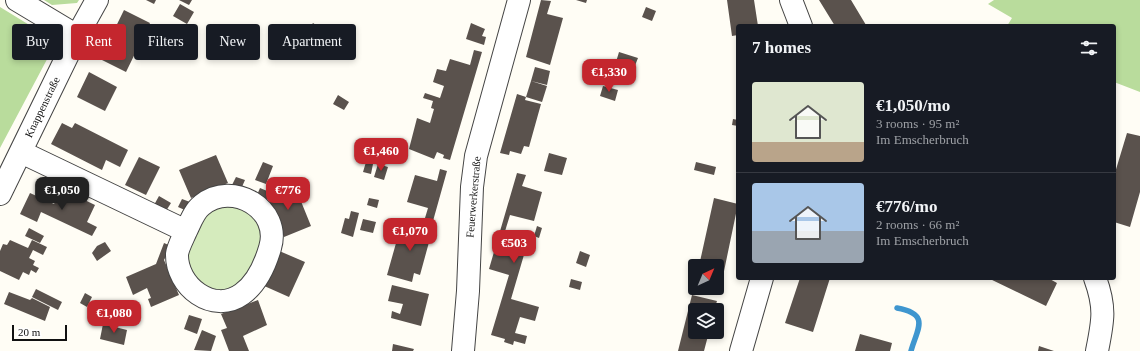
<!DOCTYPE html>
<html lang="en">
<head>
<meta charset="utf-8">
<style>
	body { margin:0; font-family:"Times New Roman",serif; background:#20242c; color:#f1f3f6; height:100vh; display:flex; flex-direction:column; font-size:15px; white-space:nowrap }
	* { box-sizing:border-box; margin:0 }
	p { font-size:13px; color:#9ea1a6 }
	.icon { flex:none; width:22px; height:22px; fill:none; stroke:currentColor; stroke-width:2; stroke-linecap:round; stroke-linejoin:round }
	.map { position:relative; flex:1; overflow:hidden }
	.drawer { position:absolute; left:736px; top:24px; width:380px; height:256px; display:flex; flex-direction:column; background:#171b24; border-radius:4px; box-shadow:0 2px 6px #0003 }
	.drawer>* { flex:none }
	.guide { position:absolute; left:12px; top:24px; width:380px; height:36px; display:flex; gap:8px }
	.needle { width:26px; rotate:44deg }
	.fabs { position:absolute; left:688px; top:259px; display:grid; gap:8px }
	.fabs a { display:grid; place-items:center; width:36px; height:36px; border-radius:4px; background:#171b24; box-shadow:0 2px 6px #0003; font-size:20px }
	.scale { position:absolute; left:12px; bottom:10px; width:55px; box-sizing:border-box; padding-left:4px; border:2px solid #111; border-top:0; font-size:11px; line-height:14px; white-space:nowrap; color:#111; -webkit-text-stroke:3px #fff; paint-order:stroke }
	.price { position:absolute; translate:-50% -34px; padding:0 9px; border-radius:8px; background:#c4262e; color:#fff; font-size:13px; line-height:26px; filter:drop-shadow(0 1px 2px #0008) }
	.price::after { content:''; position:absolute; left:50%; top:24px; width:12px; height:9px; margin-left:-6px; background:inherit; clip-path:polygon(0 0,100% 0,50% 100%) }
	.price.active { background:#222; color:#fff }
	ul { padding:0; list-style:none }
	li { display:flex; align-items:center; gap:12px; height:100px; padding:0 16px }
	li+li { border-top:1px solid #363941 }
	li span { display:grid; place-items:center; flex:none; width:112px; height:80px; border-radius:4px; color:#555 }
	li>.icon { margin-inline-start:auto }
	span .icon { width:48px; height:48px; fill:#fffc; stroke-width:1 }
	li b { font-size:17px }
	h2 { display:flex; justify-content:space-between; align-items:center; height:48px; padding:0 16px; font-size:17px }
	.chip { padding:0 14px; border-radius:4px; background:#171b24; box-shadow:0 2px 6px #0003; font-size:14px; line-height:36px }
	.chip.active { background:#c4262e; color:#fff }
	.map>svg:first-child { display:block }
</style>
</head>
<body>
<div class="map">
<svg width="1140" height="351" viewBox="0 0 1140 351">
	<rect width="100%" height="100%" fill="#fffdf5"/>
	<path fill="#d5ebbd" d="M222 204 248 209 265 232 248 280 225 293 200 285 189 272 185 257 206 213Z"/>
	<path fill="#b9dc9c" d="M44 0H79L77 3 52 5Z
		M994 0H1140V92L1114 82V26H1007L1012 18 988 4Z
		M0 7 49 37 53 48 0 148Z"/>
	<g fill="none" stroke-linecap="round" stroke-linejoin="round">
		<path stroke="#3f96cf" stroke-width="5.5" d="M897 308C931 314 917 329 911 351"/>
	</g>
	<path fill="#5a524d" d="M146 0H156L154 4Z
		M179 0H192L189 5Z
		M541 0 551 1 547 14 563 18 550 65 526 57Z
		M576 0H587L586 3Z
		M727 0H754L758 26H738V35L732 36Z
		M819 0H851L866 25 835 26Z
		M180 4 194 12 187 24 173 16Z
		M646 7 656 11 652 21 642 17Z
		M124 10 150 23 126 72 100 59Z
		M313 23 323 30 312 46 294 33 299 27 306 33Z
		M471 23 485 29 482 36 486 37 484 45 466 39Z
		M474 50 482 52 450 160 443 158 444 155 437 152 434 159 409 149 417 118 430 123 434 109 431 108 433 101 423 98 425 93 440 98 444 86 433 82 437 69 446 71 450 59 470 65Z
		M619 52 638 58 634 68 616 62Z
		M535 67 550 71 547 85 531 81Z
		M89 72 117 87 105 111 77 97Z
		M531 81 547 86 542 102 526 97Z
		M603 86 618 90 615 101 600 96Z
		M517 94 526 97 525 100 541 104 529 147 524 146 521 154 510 151 509 155 500 153Z
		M338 95 349 102 344 110 333 104Z
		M733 119 738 120V126L732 125Z
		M62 123 72 128 75 123 128 150 120 167 106 160 102 170 51 144Z
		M1127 133 1140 136V192L1130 227 1114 222V176Z
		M549 153 567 158 562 175 544 171Z
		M216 155 228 183 191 198 179 170Z
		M139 157 160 167 146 195 125 185Z
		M263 162 273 166 266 184 255 180Z
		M366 162 373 164 371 174 363 172Z
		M696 162 716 167 714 175 694 170Z
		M378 164 388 167 384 180 374 177Z
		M440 169 447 171 433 221 425 218 428 208 407 202 415 175 437 181Z
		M517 173 526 175 522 186 542 192 534 221 510 215 502 241 526 248 511 299 539 307 535 321 520 317 515 333 527 336 525 344 514 341 513 345 504 342 505 339 491 335 509 275 489 269Z
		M236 177 245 180 241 189 232 185Z
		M260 188 279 196 296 189 311 226 284 237 269 200 257 195Z
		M62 189 95 205 87 222 97 227 92 236 41 212 37 222 20 214 30 193 54 204Z
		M159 196 171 203 166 211 154 205Z
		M369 198 379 200 377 208 367 205Z
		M714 198 738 204 723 276 717 274V266H699Z
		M182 199 190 202 187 211 178 207Z
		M351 211 359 213 353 237 341 233 345 218 349 219Z
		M363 219 376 222 373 233 360 230Z
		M424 222 434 224 420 275 414 273 412 282 387 275 400 229 407 231 409 225 422 228Z
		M537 226 542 228 539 238 534 236Z
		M29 228 44 236 40 243 25 236Z
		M10 240 28 248 32 240 47 247 43 255 33 250 29 258 35 261 33 265 39 268 36 273 31 270 29 275 23 272 19 280 0 271V251L3 244 7 245Z
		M105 242 111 251 97 261 92 253 97 246Z
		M164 243 171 246 164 260 179 295 151 307 148 299 151 298 147 288 133 295 126 277 156 264Z
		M277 250 305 262 289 297 262 285Z
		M580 251 590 255 586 267 576 263Z
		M800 278H830L813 332 785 323Z
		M988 278H1048L1057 283 1046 306Z
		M571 279 582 282 580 290 569 287Z
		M392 285 429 294 421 326 391 318 392 311 400 314 403 304 388 301Z
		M36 289 62 302 58 310 32 297Z
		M9 292 30 300 32 298 50 307 45 321 4 304Z
		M85 293 92 297 87 307 80 303Z
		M692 295 717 301 714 310H695V332H709L704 351H678Z
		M258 300 267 325 243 336 249 351H229L221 330 227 328 221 314Z
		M189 315 202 319 197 334 184 329Z
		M103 324 127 330 124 345 100 339Z
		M202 330 216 336 211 351 194 350Z
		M860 334 892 343 890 351H855Z
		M393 344 414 349 413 351H392Z
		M1039 346 1054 351H1038Z"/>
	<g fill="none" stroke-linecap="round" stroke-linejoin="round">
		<g stroke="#444" stroke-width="24">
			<path id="street" d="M17 0 77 36
				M791 0 801 26
				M21 152 186 231C190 223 194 211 202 205 232 180 282 209 270 248 265 265 256 284 242 294 213 315 176 286 177 254 178 247 183 238 186 231
				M0 194 77 36 97 0
				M1095 278C1106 308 1103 321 1097 351
				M463 351 468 291 472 187 476 156 519 0
				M741 351 762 278"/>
		</g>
		<use href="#street" stroke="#fff" stroke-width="22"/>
	</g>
	<g text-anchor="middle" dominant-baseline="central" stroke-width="4" stroke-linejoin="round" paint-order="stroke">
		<g font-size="11" fill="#111" stroke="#fff">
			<text transform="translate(42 107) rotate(-64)">Knappenstraße</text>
			<text transform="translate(473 197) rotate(-85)">Feuerwerkerstraße</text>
		</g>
	</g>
</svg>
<div class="fabs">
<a><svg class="needle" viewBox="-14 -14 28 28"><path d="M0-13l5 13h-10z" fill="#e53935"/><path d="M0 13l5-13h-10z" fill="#9ea1a6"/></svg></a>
<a><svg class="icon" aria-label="layers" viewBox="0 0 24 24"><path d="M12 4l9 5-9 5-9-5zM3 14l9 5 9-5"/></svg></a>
</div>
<div class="scale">20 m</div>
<b class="price" style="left:609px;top:93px">€1,330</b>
<b class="price" style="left:381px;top:172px">€1,460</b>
<b class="price active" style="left:62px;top:211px">€1,050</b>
<b class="price" style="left:288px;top:211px">€776</b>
<b class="price" style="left:410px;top:252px">€1,070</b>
<b class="price" style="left:514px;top:264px">€503</b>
<b class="price" style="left:114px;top:334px">€1,080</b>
<div class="guide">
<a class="chip">Buy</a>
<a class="chip active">Rent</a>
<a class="chip">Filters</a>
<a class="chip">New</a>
<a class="chip">Apartment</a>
</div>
<section class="drawer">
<h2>7 homes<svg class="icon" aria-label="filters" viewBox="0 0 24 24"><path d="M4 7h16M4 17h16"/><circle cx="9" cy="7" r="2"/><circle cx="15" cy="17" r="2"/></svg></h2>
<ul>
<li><span style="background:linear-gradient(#dfe7d0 75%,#b9a48a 0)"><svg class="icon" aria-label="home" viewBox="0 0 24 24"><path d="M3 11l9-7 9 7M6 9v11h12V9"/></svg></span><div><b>€1,050/mo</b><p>3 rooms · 95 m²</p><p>Im Emscherbruch</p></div></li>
<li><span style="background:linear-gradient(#a9c7e8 60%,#9aa5b1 0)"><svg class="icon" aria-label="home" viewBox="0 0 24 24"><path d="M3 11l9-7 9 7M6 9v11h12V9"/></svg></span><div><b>€776/mo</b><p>2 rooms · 66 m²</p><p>Im Emscherbruch</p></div></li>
</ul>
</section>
</div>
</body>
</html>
